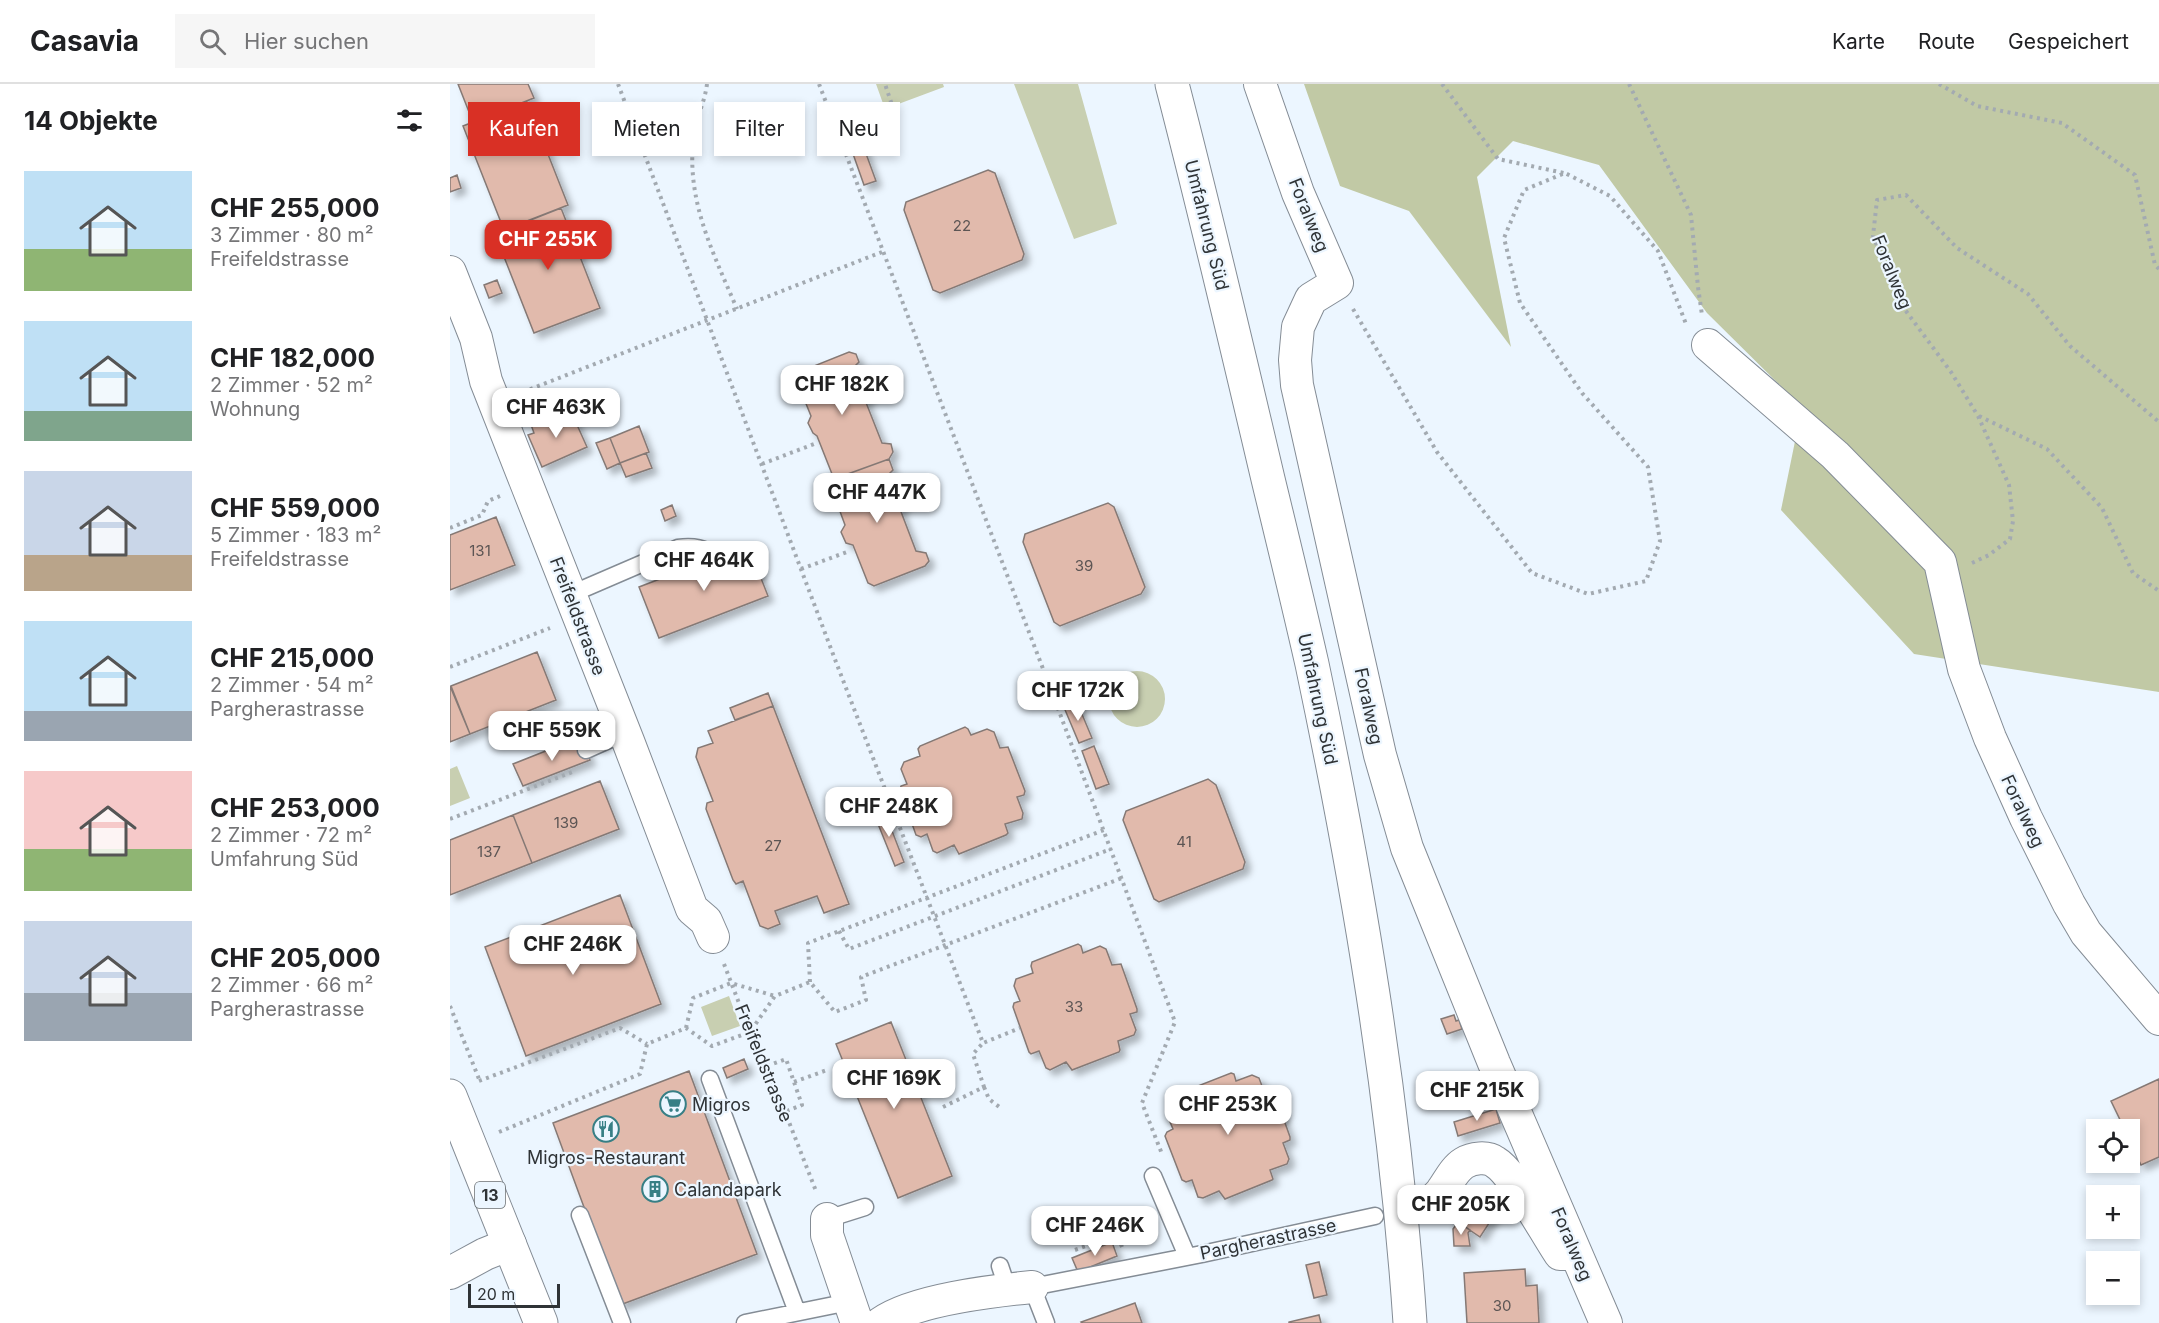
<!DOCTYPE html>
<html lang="de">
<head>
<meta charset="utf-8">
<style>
	body { margin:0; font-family:Inter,sans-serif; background:#f6f6f6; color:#202124; height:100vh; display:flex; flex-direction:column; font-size:22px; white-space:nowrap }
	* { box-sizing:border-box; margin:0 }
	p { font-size:20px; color:#757577 }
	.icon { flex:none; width:33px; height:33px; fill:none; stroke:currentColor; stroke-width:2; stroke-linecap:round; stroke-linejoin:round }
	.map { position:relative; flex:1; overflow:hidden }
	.side { display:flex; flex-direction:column; background:#fff; width:450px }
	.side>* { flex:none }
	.banner { position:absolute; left:18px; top:18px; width:570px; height:54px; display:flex; gap:12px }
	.buttons { position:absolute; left:1636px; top:1035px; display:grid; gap:12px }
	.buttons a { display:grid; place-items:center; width:54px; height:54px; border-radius:0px; background:#fff; box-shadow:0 3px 9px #0003; font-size:30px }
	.scale { position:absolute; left:18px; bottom:15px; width:92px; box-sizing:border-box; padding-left:6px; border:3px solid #2f3336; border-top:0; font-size:16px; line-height:21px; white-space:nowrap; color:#2f3336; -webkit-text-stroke:4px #ecf6ff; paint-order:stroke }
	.price { position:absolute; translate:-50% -51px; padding:0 14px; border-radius:12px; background:#fff; color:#222; font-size:20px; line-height:39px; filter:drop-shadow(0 2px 3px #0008) }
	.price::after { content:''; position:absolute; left:50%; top:36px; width:18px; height:14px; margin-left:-9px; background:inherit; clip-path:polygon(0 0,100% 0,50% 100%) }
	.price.current { background:#d93025; color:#fff }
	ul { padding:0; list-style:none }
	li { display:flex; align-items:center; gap:18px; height:150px; padding:0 24px }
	li span { display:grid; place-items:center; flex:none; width:168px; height:120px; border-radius:0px; color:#555 }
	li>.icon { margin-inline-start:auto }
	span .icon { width:72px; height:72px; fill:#fffc; stroke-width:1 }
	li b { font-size:26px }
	h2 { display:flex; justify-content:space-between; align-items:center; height:72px; padding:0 24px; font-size:26px }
	.pill { padding:0 21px; border-radius:0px; background:#fff; box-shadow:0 3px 9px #0003; font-size:21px; line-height:54px }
	.pill.current { background:#d93025; color:#fff }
	header { display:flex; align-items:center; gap:36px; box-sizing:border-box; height:84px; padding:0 30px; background:#fff; border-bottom:2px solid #e0e0e0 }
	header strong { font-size:28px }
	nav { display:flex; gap:33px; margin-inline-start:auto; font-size:21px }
	.search { width:420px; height:54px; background:#f6f6f6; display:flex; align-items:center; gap:15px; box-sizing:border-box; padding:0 21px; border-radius:0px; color:#757577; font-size:22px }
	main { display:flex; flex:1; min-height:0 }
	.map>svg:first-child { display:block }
</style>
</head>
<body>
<header>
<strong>Casavia</strong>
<div class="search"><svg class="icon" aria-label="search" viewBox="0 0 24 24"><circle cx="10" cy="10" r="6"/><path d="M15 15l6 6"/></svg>Hier suchen</div>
<nav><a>Karte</a><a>Route</a><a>Gespeichert</a></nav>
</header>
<main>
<section class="side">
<h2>14 Objekte<svg class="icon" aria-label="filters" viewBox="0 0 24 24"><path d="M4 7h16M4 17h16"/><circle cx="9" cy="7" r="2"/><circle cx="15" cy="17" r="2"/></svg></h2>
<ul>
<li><span style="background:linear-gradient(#bfe0f5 65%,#8fb573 0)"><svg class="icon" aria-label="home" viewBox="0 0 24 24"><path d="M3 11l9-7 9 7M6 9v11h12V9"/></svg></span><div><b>CHF 255,000</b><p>3 Zimmer · 80 m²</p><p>Freifeldstrasse</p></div></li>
<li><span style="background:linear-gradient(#bfe0f5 75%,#7fa58c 0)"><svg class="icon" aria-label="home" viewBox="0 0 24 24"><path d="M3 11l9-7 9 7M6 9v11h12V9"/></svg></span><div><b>CHF 182,000</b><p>2 Zimmer · 52 m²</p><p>Wohnung</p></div></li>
<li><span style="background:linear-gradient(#c9d6e8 70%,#b9a48a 0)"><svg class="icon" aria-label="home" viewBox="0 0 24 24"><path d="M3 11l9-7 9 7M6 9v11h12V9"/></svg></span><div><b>CHF 559,000</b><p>5 Zimmer · 183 m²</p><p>Freifeldstrasse</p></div></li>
<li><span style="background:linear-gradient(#bfe0f5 75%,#9aa5b1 0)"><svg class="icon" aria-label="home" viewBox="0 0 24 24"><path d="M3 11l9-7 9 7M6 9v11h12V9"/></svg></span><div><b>CHF 215,000</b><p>2 Zimmer · 54 m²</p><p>Pargherastrasse</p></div></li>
<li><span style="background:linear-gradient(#f6c9c9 65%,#8fb573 0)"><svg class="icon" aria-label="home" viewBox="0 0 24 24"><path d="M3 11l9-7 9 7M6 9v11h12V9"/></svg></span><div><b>CHF 253,000</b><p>2 Zimmer · 72 m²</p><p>Umfahrung Süd</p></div></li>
<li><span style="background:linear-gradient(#c9d6e8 60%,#9aa5b1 0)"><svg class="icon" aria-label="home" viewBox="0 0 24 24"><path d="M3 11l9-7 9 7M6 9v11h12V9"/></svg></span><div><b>CHF 205,000</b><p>2 Zimmer · 66 m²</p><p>Pargherastrasse</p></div></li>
</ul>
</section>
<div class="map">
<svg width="1709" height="1239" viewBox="0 0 1709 1239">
	<defs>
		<filter id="shadow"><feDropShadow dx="5.5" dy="5.5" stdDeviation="3" flood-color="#0004"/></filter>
	</defs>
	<rect width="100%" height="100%" fill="#ecf6ff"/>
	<path fill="#c8cfb1" d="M426 0H493L494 3 435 25Z
		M564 0H628L667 140 624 155Z
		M659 615a28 28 0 1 1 56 0a28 28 0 1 1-56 0Z
		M7 682 20 714 0 722V685Z
		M279 912 290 942 262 952 251 923Z"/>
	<path fill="#c1c9a5" d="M854 0H1709V608L1464 570 1331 426 1352 323 1257 229 1149 81 1063 57 1027 93 1061 263 959 127 890 102Z"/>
	<path fill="#e1baac" stroke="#857975" stroke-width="1.5" filter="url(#shadow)" d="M8 0H78L84 14 23 38Z
		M77 17 118 121 54 146 13 42Z
		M407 45 426 97 414 101 396 50Z
		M538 86 545 89 574 170 572 176 490 209 483 206 454 126 456 118Z
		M7 91 11 104 0 108V94Z
		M111 124 150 224 84 249 45 150Z
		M47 196 52 209 39 214 34 201Z
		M399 268 406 270 409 278 403 284 407 295H416L422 310 415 316 432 359 441 360 443 368 439 375 384 395 367 352 363 349 358 339 361 332 346 295 349 288Z
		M97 330 102 340 123 332 137 363 92 383 78 351 84 349 80 338Z
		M189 342 199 368 170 379 160 354Z
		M160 354 170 379 157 385 146 359Z
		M196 369 202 384 176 393 170 379Z
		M439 375 443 386 437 392 442 403 451 406 456 417 450 425 466 467 476 469 479 477 475 482 424 502 418 499 403 461 396 459 391 448 395 441 381 403 384 395Z
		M658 419 664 423 695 503 691 510 610 542 604 538 573 458 575 450Z
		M222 421 226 432 215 437 211 426Z
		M46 433 65 481 0 506V451Z
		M298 461 318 512 209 554 189 503Z
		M87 568 106 616 20 650 1 602Z
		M0 602 20 650 0 658Z
		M318 609 323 622 285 636 280 624Z
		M626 616 642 654 629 659 613 621Z
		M323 622 399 820 374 829 367 812 325 827 330 840 318 845 310 842 293 797 286 800 283 796 256 725 257 719 263 717 246 673 248 664 263 659 258 647Z
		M515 643 518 645 521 651 537 645 544 648 550 664 558 663 575 707 574 711 567 713 573 729 572 735 555 740 558 749 556 751 509 770 504 761 487 769 483 767 477 750 471 753 466 751 450 706 451 702 457 700 451 685 454 678 470 672 468 665 470 662Z
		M131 653 140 676 73 702 63 680Z
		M644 662 659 700 646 705 632 667Z
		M758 695 766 701 795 778 793 785 709 818 704 815 673 736 676 727Z
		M150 697 169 745 82 779 63 731Z
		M434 726 454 778 445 782 424 730Z
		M63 731 82 779 0 811V756Z
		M170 811 211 920 76 972 35 863Z
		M628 860 631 862 633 869 650 862 656 865 662 881 671 880 687 925V928L680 930 686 946 684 951 668 957 670 966 669 968 622 986 616 978 600 986 596 984 589 967 581 970 579 968 563 923 564 919 570 917 564 902 566 895 583 889 581 882 582 878Z
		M1004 931 1006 937 1009 936 1012 945 997 950 991 935Z
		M441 938 502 1092 448 1114 386 960Z
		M294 975 298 985 277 994 273 984Z
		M239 987 307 1170 170 1221 103 1039Z
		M781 989 784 990 786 997 802 991 809 994 815 1010 824 1008 840 1053V1056L833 1059 839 1075 837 1080 820 1086 823 1095 822 1096 775 1115 769 1107 753 1114 748 1113 742 1096 736 1098 732 1096 715 1052 717 1048 723 1045 717 1031 719 1024 736 1018 733 1011 735 1007Z
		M1709 995V1073L1691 1081 1680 1057V1046H1675L1661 1017Z
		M1046 1025 1050 1039 1008 1052 1004 1038Z
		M1027 1110 1049 1124 1030 1153 1008 1138Z
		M1008 1138 1020 1146 1018 1149 1020 1162H1004L1003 1145Z
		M662 1158 667 1172 628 1188 622 1174Z
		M869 1178 877 1211 864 1214 856 1181Z
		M1075 1185 1076 1202 1087 1201 1089 1239H1017L1014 1189Z
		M685 1219 692 1239H632L631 1238Z
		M869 1231 871 1239H839V1238Z"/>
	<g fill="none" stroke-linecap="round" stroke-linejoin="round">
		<g stroke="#848c95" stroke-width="19">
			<path id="lane" d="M119 511 228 464C244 462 254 464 266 473
				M136 666 174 649
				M260 995 347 1228
				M703 1092 737 1172
				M130 1131 172 1239
				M377 1135 415 1123
				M550 1182 558 1206
				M295 1239 399 1218
				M596 1239 582 1203 752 1170 925 1132"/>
		</g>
		<g stroke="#848c95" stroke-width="34">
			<path id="street" d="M810 0 848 109 887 199 861 215 848 243 845 276 847 301 930 671 957 764 1044 979 1156 1239
				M0 188 26 254 36 297 178 657 242 825 256 837 263 853
				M1258 261 1385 371 1490 478 1514 585 1540 654 1576 734 1619 820 1636 849 1709 935
				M977 1121C982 1117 987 1113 991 1108 998 1099 1004 1085 1014 1079 1022 1074 1037 1072 1045 1078 1064 1089 1095 1148 1110 1170H1113
				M377 1135V1151L407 1239
				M0 1189 35 1170 60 1160
				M431 1239C463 1216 542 1207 582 1203"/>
		</g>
		<g stroke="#848c95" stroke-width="35">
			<path id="primary" d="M722 0C756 131 787 263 818 395 833 457 848 518 862 580 908 798 945 1017 960 1239
				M0 1012 91 1239"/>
		</g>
		<path stroke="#a3aab1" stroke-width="4" stroke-dasharray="3 4.5" stroke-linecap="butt" d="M168 0 386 578 533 959 570 944
			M257 0C255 17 247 32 244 49 235 115 262 166 287 225
			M369 0 600 603 725 938 692 1019 712 1070
			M992 0 1048 75 1114 89
			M1179 0 1241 131 1248 203 1252 231
			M1489 0 1527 22 1612 39 1685 91 1705 181 1709 185
			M384 40 441 18 435 0
			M903 225 987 368 1082 489 1138 510 1196 497 1210 457 1198 383 1132 309 1070 219 1054 154 1074 106 1115 89 1160 112 1208 167 1236 240
			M73 308 432 168
			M1529 332 1597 365 1652 424 1683 489 1709 507
			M312 380 364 360
			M0 444 32 431 38 417 50 412
			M1522 479 1539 471 1560 455 1563 437 1559 401 1528 332 1501 288 1453 223 1423 152 1427 116 1456 111 1507 164 1578 210 1620 262 1709 338
			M351 485 397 468
			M0 583 100 544
			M600 603 659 610
			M0 735 125 687
			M389 847 399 865 661 765
			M274 880 305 961 317 982 366 1107
			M360 898 358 859 654 746
			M0 922 29 995
			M236 944 243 914 281 899 325 912
			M317 982 336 975 352 1021 334 1028
			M29 997 170 944 197 960
			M344 998 377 986
			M534 1003 539 1015 552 1025
			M493 1023 534 1003 523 970 533 959
			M49 1048 190 990 197 960 236 944 262 962 300 948 325 912 360 898 385 928 416 916 411 893 672 794
			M672 1163 667 1151 698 1140
			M625 1166 667 1151"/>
		<use href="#lane" stroke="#fff" stroke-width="16"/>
		<use href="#street" stroke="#fff" stroke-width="32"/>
		<use href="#primary" stroke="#fff" stroke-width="33"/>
	</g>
	<defs>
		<g id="supermarket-ring" transform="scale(1.35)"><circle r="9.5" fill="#ecf6ff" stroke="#377f85" stroke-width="1.5"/><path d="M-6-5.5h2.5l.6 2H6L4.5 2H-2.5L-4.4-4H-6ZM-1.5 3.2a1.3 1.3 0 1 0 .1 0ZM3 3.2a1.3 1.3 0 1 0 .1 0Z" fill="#377f85"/></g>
		<g id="restaurant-ring" transform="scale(1.35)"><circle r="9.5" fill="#ecf6ff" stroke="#377f85" stroke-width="1.5"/><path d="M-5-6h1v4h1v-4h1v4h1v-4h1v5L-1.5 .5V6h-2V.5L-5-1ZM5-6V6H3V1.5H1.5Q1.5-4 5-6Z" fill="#377f85"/></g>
		<g id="building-ring" transform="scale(1.35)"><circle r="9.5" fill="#ecf6ff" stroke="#377f85" stroke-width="1.5"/><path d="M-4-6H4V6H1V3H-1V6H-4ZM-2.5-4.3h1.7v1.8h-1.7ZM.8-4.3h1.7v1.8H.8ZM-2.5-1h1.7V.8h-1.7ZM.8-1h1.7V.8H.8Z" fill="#377f85"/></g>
	</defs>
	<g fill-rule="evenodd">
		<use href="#supermarket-ring" x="223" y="1020"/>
		<use href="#restaurant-ring" x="156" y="1045"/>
		<use href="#building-ring" x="205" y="1105"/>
	</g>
	<g text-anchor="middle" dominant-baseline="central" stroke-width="4.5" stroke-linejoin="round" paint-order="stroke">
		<g font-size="15" fill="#5c5554">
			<text x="512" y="141">22</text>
			<text x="30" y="466">131</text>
			<text x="634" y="481">39</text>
			<text x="116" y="738">139</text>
			<text x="734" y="757">41</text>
			<text x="323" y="761">27</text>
			<text x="39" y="767">137</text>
			<text x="624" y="922">33</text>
			<text x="1052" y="1221">30</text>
		</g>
		<rect fill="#ecf6ff" stroke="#686e72" stroke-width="1.5" x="25" y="1098" width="30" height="26" rx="4.5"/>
		<g font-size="16" font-weight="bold" fill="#2f3336">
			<text x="40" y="1111">13</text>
		</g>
		<g font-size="18" fill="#2f3336" stroke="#ecf6ff">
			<text transform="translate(859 131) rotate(68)">Foralweg</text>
			<text transform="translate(757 141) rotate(76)">Umfahrung Süd</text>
			<text transform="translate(1442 188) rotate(68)">Foralweg</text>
			<text transform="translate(128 532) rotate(69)">Freifeldstrasse</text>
			<text transform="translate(868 615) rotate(78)">Umfahrung Süd</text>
			<text transform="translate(919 622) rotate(78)">Foralweg</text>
			<text transform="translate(1573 727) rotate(65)">Foralweg</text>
			<text transform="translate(314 979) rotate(68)">Freifeldstrasse</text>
			<text transform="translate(818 1155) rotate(-12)">Pargherastrasse</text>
			<text transform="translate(1122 1160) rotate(67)">Foralweg</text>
		</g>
		<g font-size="18" fill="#2f3336" stroke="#ecf6ff" text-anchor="start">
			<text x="242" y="1020">Migros</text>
			<text x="156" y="1073" text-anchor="middle">Migros-Restaurant</text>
			<text x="224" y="1105">Calandapark</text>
		</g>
	</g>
</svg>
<div class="buttons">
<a><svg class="icon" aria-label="locate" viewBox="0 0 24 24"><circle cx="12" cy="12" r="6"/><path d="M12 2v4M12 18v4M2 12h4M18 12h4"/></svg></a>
<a>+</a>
<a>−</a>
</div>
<div class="scale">20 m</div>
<b class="price current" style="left:98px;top:187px">CHF 255K</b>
<b class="price" style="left:392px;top:332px">CHF 182K</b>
<b class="price" style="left:106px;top:355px">CHF 463K</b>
<b class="price" style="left:427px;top:440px">CHF 447K</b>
<b class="price" style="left:254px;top:508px">CHF 464K</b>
<b class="price" style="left:628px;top:638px">CHF 172K</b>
<b class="price" style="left:102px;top:678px">CHF 559K</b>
<b class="price" style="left:439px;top:754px">CHF 248K</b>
<b class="price" style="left:123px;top:892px">CHF 246K</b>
<b class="price" style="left:444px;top:1026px">CHF 169K</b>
<b class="price" style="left:1027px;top:1038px">CHF 215K</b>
<b class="price" style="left:778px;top:1052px">CHF 253K</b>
<b class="price" style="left:1011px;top:1152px">CHF 205K</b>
<b class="price" style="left:645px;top:1173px">CHF 246K</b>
<div class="banner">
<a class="pill current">Kaufen</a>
<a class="pill">Mieten</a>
<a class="pill">Filter</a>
<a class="pill">Neu</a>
</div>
</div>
</main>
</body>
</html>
